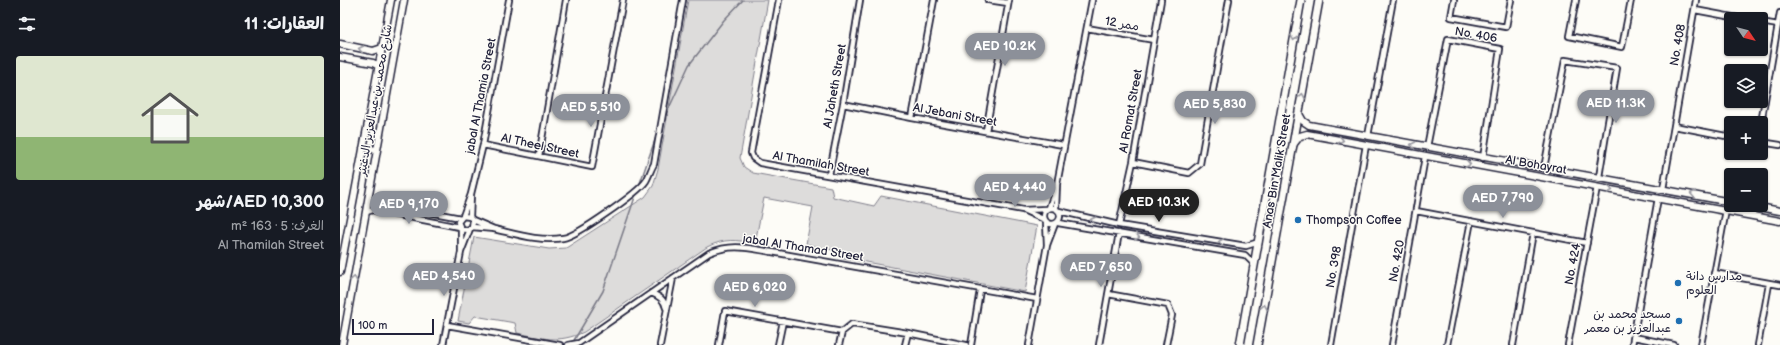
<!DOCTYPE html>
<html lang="ar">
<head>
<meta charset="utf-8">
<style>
	body { margin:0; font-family:"Balsamiq Sans","Playpen Sans Arabic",sans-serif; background:#20242c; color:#f1f3f6; direction:rtl; height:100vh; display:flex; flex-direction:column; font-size:15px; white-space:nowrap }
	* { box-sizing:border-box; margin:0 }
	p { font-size:13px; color:#9ea1a6 }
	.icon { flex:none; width:22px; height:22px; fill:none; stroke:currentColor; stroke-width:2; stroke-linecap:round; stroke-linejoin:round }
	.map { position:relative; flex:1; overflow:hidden; direction:ltr }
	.panel { display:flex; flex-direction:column; background:#171b24; width:340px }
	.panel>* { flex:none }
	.needle { width:26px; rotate:125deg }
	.buttons { position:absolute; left:1384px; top:12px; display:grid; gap:8px }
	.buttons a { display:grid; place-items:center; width:44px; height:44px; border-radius:4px; background:#171b24; box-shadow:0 1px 3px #0004; font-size:20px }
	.scale { position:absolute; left:12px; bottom:10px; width:82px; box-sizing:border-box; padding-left:4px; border:2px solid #22223b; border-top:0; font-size:11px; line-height:14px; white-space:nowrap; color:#22223b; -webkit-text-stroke:3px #fdfcf7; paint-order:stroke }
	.price { position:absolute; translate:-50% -34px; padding:0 9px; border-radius:14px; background:#8c9099; color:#fff; font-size:13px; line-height:26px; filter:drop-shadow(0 1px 2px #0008) }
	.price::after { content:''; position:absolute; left:50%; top:24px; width:12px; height:9px; margin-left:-6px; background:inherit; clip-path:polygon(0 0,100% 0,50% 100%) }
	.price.selected { background:#222; color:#fff }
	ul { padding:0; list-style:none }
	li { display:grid; align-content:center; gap:8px; height:212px; padding:0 16px }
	li span { display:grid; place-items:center; height:124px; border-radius:4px; color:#555 }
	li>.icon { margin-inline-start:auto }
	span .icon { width:72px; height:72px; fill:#fffc; stroke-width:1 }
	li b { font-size:17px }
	h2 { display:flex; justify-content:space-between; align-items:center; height:48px; padding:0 16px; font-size:17px }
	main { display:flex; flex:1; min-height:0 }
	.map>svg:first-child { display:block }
</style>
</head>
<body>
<main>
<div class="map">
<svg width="1440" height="345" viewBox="0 0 1440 345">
	<rect width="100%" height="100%" fill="#fdfcf7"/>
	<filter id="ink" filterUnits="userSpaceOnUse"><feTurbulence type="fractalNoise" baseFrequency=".025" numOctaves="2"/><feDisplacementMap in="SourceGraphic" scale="8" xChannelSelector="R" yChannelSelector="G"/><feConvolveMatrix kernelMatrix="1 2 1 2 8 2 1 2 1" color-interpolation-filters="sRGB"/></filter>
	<g filter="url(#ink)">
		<path fill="#dddcdb" stroke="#807f8b" d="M348 0H428L400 158 404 167 413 173 491 187 493 197 534 206 541 196 697 226 685 292 499 257 497 251 466 244 473 207 424 198 415 243C395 240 385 238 367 247L244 332C217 344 204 338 177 333L175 323 135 316 129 323 118 321 134 237 209 249 226 248 305 197 313 186 318 169Z"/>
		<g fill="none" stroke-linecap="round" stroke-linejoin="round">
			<path stroke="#787885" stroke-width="1.5" d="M324 119 349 65 384 20 403 0
				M299 186 318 131
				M233 342 263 291 296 194"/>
			<g stroke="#22223b" stroke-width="8">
				<path id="street" d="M439 0 411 153 413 158 420 163 683 210
					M648 0 668 3
					M1114 0 1111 17 1166 27 1171 0
					M1236 0 1229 36 1282 47 1291 0
					M1355 10 1403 19
					M1421 22 1438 25
					M747 28 814 40
					M503 104 572 118 723 145
					M572 118 594 0
					M1421 123 1440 13
					M1334 126 1391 137
					M646 131 669 0
					M1028 136 1053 0
					M1421 142 1440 145
					M143 145 252 167 283 0
					M1087 147 1108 39 1160 49 1143 158
					M199 156 226 0
					M793 162 849 173 860 164 889 0
					M1204 168 1225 60 1277 68 1259 177
					M489 175 503 104 520 0
					M717 184 752 0
					M1323 189 1356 0
					M131 194 143 145 169 0
					M28 198 35 202 121 218
					M704 216a8 8 0 1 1 16 0a8 8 0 1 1-16 0Z
					M709 208 717 184 716 208
					M719 211 779 225 906 246 919 242
					M1076 211 1247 243
					M26 212 33 210 119 227
					M123 216 130 217 133 220 132 227 128 230 121 229 118 222 123 216 131 194 130 217
					M705 220 683 210 707 209
					M706 222 707 245 715 224
					M718 223 905 255 914 264
					M779 225 793 162 821 0
					M132 227 154 229 133 220
					M121 229V252L130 229
					M154 229C176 234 200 242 223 238 237 236 298 193 306 181 309 176 311 169 314 164L343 0
					M1374 273 1440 285
					M311 293C319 296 324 299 326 308
					M768 294 828 305 832 315 826 345
					M107 325 220 345
					M1294 337 1334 345
					M103 345 121 252
					M228 345 239 343 369 253C392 243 408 248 432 252L697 299
					M320 345 333 278
					M379 345 385 311 502 332 512 324 568 333 626 345
					M438 345 443 321
					M499 345 502 332
					M565 345 568 333
					M631 345 640 290
					M689 345 707 245
					M759 345 779 233
					M991 345 1026 145
					M1052 345 1085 157
					M1107 345 1131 221
					M1173 345 1193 233
					M1228 345 1257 187
					M1292 345 1318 198
					M1361 345 1386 210
					M1418 345 1429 284"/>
			</g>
			<g stroke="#22223b" stroke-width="9">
				<path id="secondary" d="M0 44 33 51 42 48
					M0 57 33 63 39 66
					M959 114 963 121 969 125 1391 202
					M953 145 960 136 967 134 1440 221
					M23 148 37 150
					M1409 205 1440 211
					M0 272 51 0
					M2 345 64 0"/>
			</g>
			<g stroke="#22223b" stroke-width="10">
				<path id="primary" d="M900 345 961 0
					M917 345 979 0"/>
			</g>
			<use href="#street" stroke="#fdfcf7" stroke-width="4.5"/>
			<use href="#secondary" stroke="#fdfcf7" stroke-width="6"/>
			<use href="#primary" stroke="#fdfcf7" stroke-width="7"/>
		</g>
		<defs><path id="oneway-chevron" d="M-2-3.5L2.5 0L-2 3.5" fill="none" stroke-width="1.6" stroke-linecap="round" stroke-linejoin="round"/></defs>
		<g stroke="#9a9aa2">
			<use href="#oneway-chevron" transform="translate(954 38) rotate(100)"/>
			<use href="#oneway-chevron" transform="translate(21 49) rotate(-168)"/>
			<use href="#oneway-chevron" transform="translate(962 96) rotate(-80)"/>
			<use href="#oneway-chevron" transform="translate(1001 140) rotate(11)"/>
			<use href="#oneway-chevron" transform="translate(1073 145) rotate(-169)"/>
			<use href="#oneway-chevron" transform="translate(1128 164) rotate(10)"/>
			<use href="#oneway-chevron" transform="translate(1270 190) rotate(10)"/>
			<use href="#oneway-chevron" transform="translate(1353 194) rotate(-169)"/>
			<use href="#oneway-chevron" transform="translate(753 220) rotate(-168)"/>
			<use href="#oneway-chevron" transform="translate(797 237) rotate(10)"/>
			<use href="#oneway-chevron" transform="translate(881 242) rotate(-171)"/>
			<use href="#oneway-chevron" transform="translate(14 279) rotate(-80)"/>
			<use href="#oneway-chevron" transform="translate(924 307) rotate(-80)"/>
		</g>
	</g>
	<g fill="#1f6fb2" stroke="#fdfcf7" stroke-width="1.5">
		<circle cx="958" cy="220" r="4"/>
		<circle cx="1338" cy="283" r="4"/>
		<circle cx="1339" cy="321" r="4"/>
	</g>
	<g text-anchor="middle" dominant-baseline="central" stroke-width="3" stroke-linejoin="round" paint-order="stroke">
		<g font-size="12" fill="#22223b" stroke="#fdfcf7">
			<text transform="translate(782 24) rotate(10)">ممر 12</text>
			<text transform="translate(1136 35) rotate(10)">No. 406</text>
			<text transform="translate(1338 45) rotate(-80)">No. 408</text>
			<text transform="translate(495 86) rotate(-80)">Al Jaheth Street</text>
			<text transform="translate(141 96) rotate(-79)">jabal Al Thamia Street</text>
			<text transform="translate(35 100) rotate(-80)">شارع محمد بن عبدالعزيز الدغيثر</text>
			<text transform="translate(791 111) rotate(-80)">Al Romat Street</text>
			<text transform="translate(615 115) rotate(10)">Al Jebani Street</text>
			<text transform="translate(200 146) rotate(12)">Al Theel Street</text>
			<text transform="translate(481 164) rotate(10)">Al Thamilah Street</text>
			<text transform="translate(1196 165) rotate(10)">Al Bohayrat</text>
			<text transform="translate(937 171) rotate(-80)">Anas Bin Malik Street</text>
			<text transform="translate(463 248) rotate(9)">jabal Al Thamad Street</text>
			<text transform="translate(1057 261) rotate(-80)">No. 420</text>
			<text transform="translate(1233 264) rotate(-79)">No. 424</text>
			<text transform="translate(994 267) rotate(-80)">No. 398</text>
		</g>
		<g font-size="12" fill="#22223b" stroke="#fdfcf7" text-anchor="start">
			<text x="966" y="220">Thompson Coffee</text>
			<text x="1346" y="276">مدارس دانة<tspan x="1346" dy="14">العلوم</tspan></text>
			<text x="1331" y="314" text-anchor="end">مسجد محمد بن<tspan x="1331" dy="14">عبدالعزيز بن معمر</tspan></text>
		</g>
	</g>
</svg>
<div class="buttons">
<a><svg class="needle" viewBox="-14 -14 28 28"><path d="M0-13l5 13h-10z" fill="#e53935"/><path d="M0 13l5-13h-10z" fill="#9ea1a6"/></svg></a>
<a><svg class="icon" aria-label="layers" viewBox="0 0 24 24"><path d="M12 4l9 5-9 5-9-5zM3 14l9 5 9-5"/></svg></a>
<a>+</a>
<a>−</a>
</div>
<div class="scale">100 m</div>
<b class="price" style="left:665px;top:67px">AED 10.2K</b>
<b class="price" style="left:1276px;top:124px">AED 11.3K</b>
<b class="price" style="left:875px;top:125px">AED 5,830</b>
<b class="price" style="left:251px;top:128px">AED 5,510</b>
<b class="price" style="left:675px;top:208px">AED 4,440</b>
<b class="price" style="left:1163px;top:219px">AED 7,790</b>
<b class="price selected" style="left:819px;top:223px">AED 10.3K</b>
<b class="price" style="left:69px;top:225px">AED 9,170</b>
<b class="price" style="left:761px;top:288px">AED 7,650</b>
<b class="price" style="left:104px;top:297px">AED 4,540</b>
<b class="price" style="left:415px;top:308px">AED 6,020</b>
</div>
<section class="panel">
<h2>العقارات: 11<svg class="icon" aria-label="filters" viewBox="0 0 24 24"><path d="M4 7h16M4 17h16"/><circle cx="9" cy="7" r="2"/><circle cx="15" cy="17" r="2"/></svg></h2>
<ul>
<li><span style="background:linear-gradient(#dfe7d0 65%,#8fb573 0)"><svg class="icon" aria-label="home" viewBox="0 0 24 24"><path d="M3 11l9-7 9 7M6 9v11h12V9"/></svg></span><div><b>AED 10,300/شهر</b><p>الغرف: 5 · 163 m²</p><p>Al Thamilah Street</p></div></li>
</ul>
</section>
</main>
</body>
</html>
